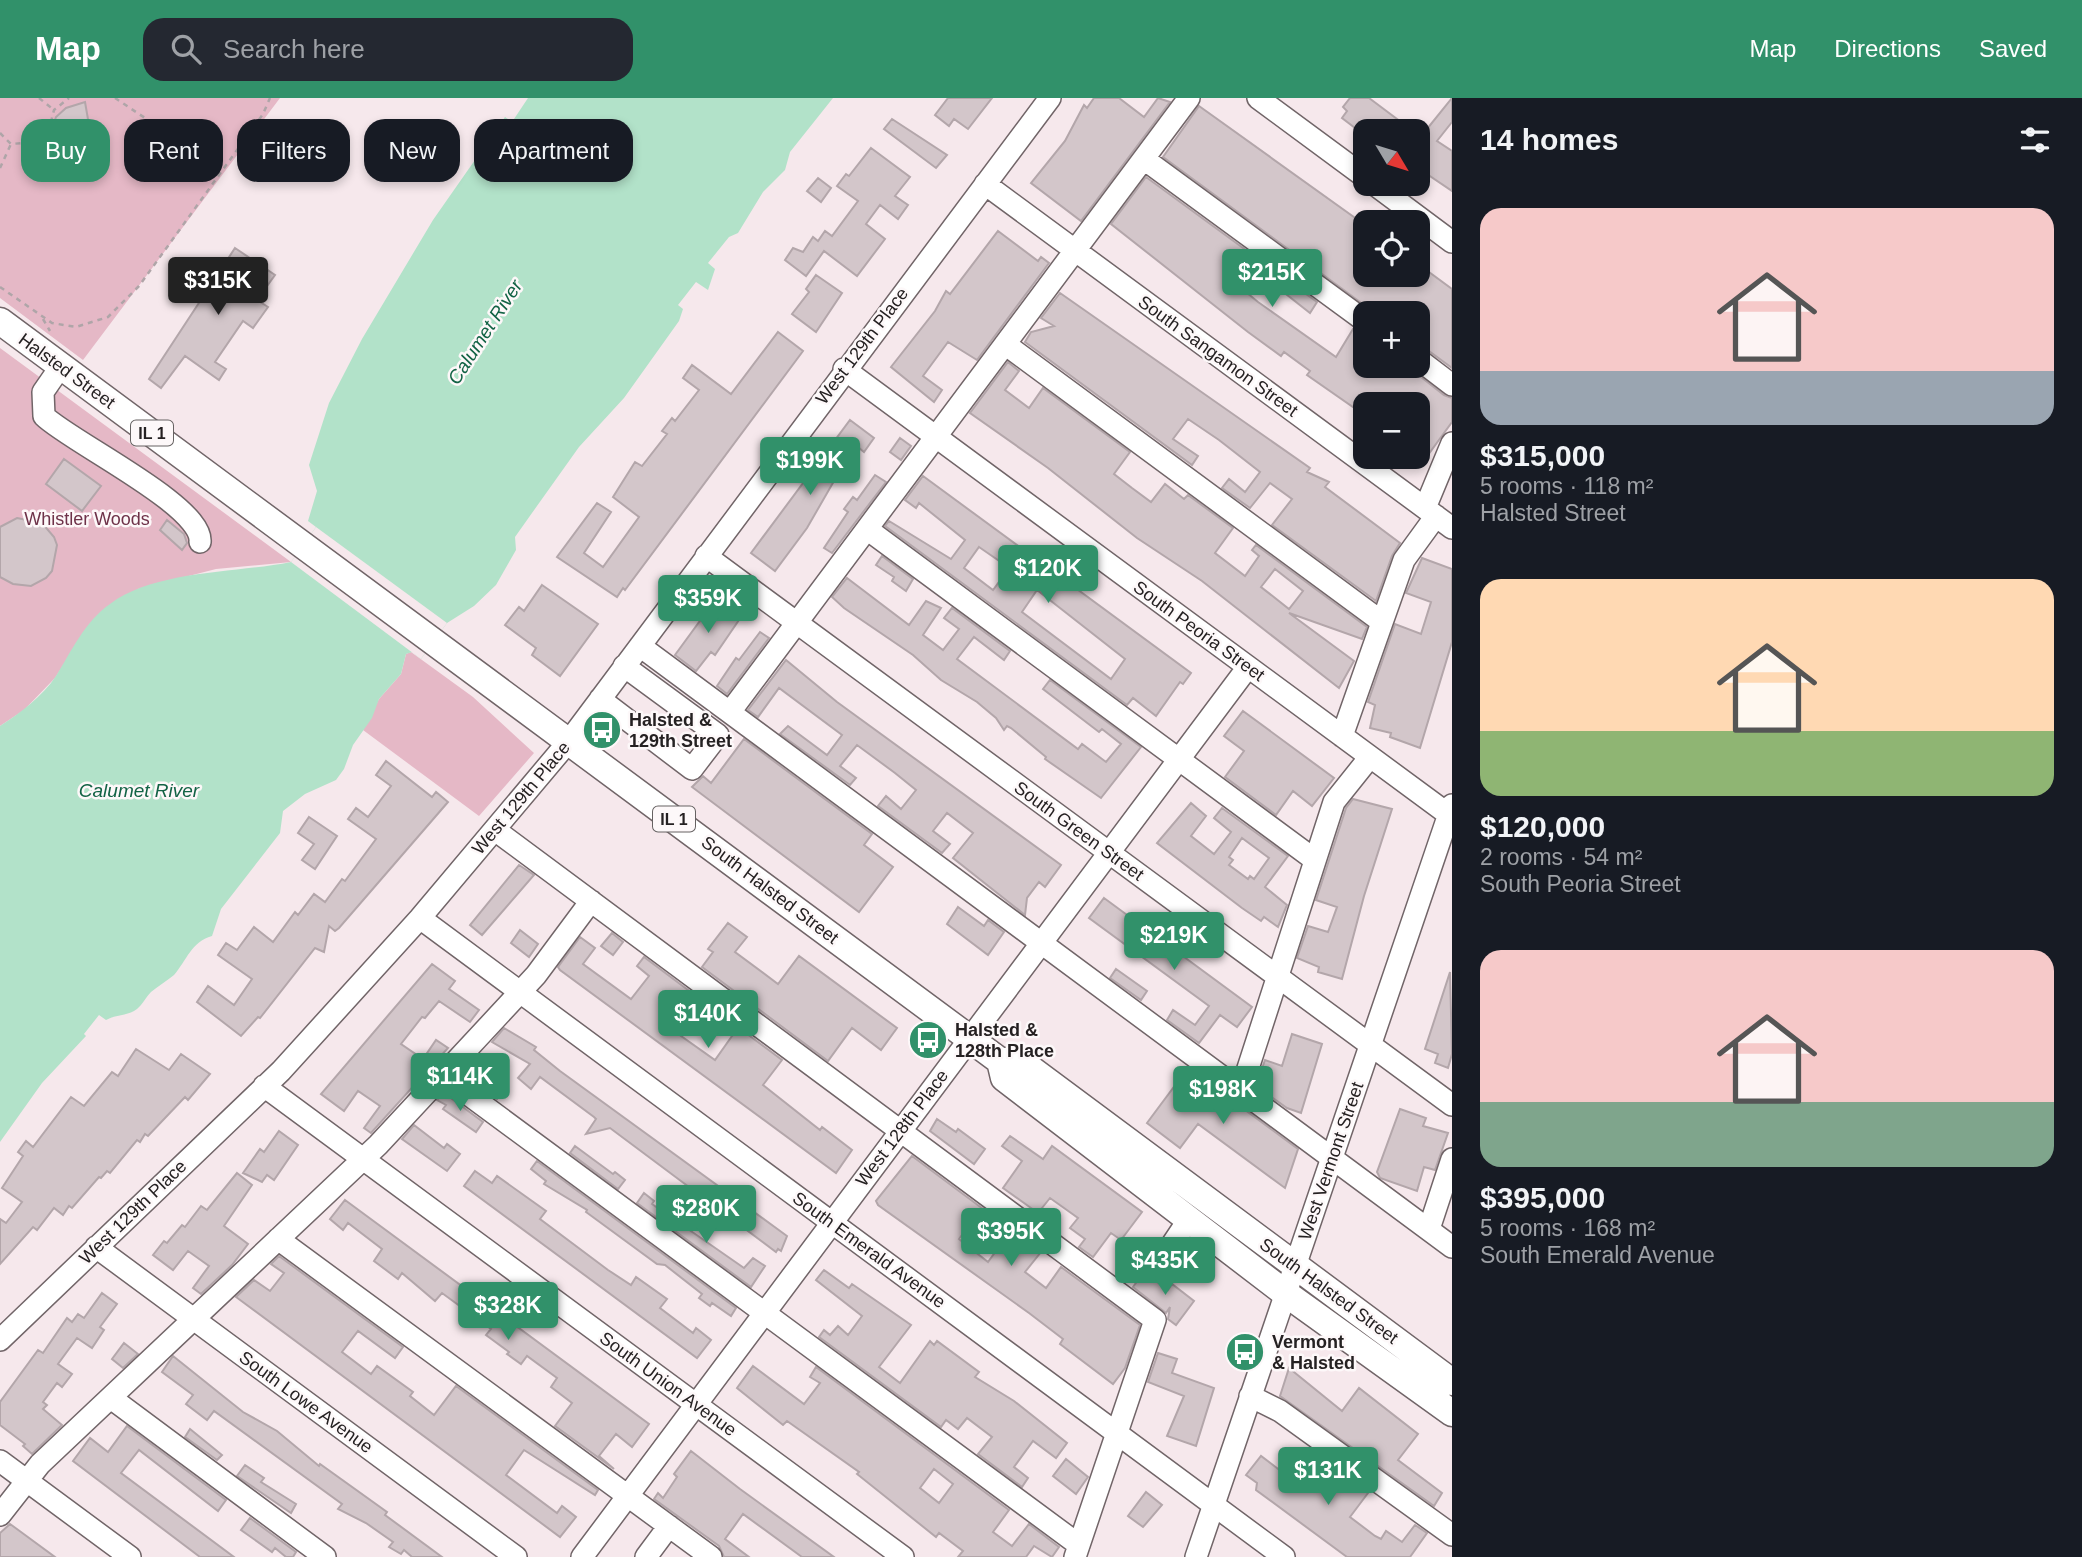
<!DOCTYPE html>
<html lang="en">
<head>
<meta charset="utf-8">
<style>
	body { margin:0; font-family:Arial,sans-serif; background:#242831; color:#f1f3f6; height:100vh; display:flex; flex-direction:column; font-size:26px; white-space:nowrap }
	* { box-sizing:border-box; margin:0 }
	p { font-size:23px; color:#9ea1a6 }
	.icon { flex:none; width:38px; height:38px; fill:none; stroke:currentColor; stroke-width:2; stroke-linecap:round; stroke-linejoin:round }
	.map { position:relative; flex:1; overflow:hidden }
	.sheet { display:flex; flex-direction:column; background:#171b24; width:630px }
	.sheet>* { flex:none }
	.guide { position:absolute; left:21px; top:21px; width:665px; height:63px; display:flex; gap:14px }
	.needle { width:46px; rotate:128deg }
	.fabs { position:absolute; left:1353px; top:21px; display:grid; gap:14px }
	.fabs a { display:grid; place-items:center; width:77px; height:77px; border-radius:14px; background:#171b24; box-shadow:0 4px 10px #0003; font-size:35px }
	.price { position:absolute; translate:-50% -60px; padding:0 16px; border-radius:7px; background:#31916a; color:#fff; font-size:23px; line-height:46px; filter:drop-shadow(0 2px 4px #0008) }
	.price::after { content:''; position:absolute; left:50%; top:42px; width:21px; height:16px; margin-left:-10px; background:inherit; clip-path:polygon(0 0,100% 0,50% 100%) }
	.price.on { background:#222; color:#fff }
	ul { padding:0; list-style:none }
	li { display:grid; align-content:center; gap:14px; height:371px; padding:0 28px }
	li span { display:grid; place-items:center; height:217px; border-radius:21px; color:#555 }
	li>.icon { margin-inline-start:auto }
	span .icon { width:126px; height:126px; fill:#fffc; stroke-width:1 }
	li b { font-size:30px }
	h2 { display:flex; justify-content:space-between; align-items:center; height:84px; padding:0 28px; font-size:30px }
	.pill { padding:0 24px; border-radius:21px; background:#171b24; box-shadow:0 4px 10px #0003; font-size:24px; line-height:63px }
	.pill.on { background:#31916a; color:#fff }
	header { display:flex; align-items:center; gap:42px; box-sizing:border-box; height:98px; padding:0 35px; background:#31916a; color:#fff }
	header strong { font-size:33px }
	nav { display:flex; gap:38px; margin-inline-start:auto; font-size:24px }
	.search { width:490px; height:63px; background:#242831; display:flex; align-items:center; gap:18px; box-sizing:border-box; padding:0 24px; border-radius:21px; color:#9ea1a6; font-size:26px }
	main { display:flex; flex:1; min-height:0 }
	.map>svg:first-child { display:block }
</style>
</head>
<body>
<header>
<strong>Map</strong>
<div class="search"><svg class="icon" aria-label="search" viewBox="0 0 24 24"><circle cx="10" cy="10" r="6"/><path d="M15 15l6 6"/></svg>Search here</div>
<nav><a>Map</a><a>Directions</a><a>Saved</a></nav>
</header>
<main>
<div class="map">
<svg width="1452" height="1459" viewBox="0 0 1452 1459">
	<rect width="100%" height="100%" fill="#f6e8ec"/>
	<path fill="#e5b8c6" d="M0 0H280L83 262 0 200Z
		M0 250 291 464 216 471 138 491 87 530 55 580 24 612 0 628Z
		M411 554 473 599 534 655 479 718 363 632 379 601 401 576 406 556Z"/>
	<path fill="#b2e2c9" d="M528 0H833L790 54 785 72 763 94 738 135 729 139 708 165 715 171 708 192 696 184 678 207 683 211 679 223 624 300 579 349 532 415 515 439 516 452 496 487 474 508 447 525 421 561 412 554 406 556 401 576 379 601 372 620 353 647 344 671 336 682 305 696 283 713 280 735 221 811 212 838C191 844 187 862 174 877 167 883 158 888 151 894 146 899 143 906 137 911 128 918 117 916 106 922L99 917 84 936 86 938 42 985 0 1044V628C20 615 42 599 56 578 71 554 85 523 110 506 155 472 238 475 291 464L316 429 308 423 317 393 309 367 329 305 362 241 433 122 505 19 512 24Z"/>
	<path fill="#f6e8ec" d="M316 429 447 525 421 561 291 464Z"/>
	<path fill="#d3c6ca" stroke="#b3a6aa" stroke-width="2" fill-rule="evenodd" d="M948 0H992L968 31 954 21 949 28 935 17Z
		M1094 0H1119L1144 19 1158 0 1170 4 1081 123 1031 85 1065 43 1084 7 1087 10Z
		M1350 0H1369L1413 33H1359L1342 20 1347 13 1343 9Z
		M1452 0V24L1437 43 1452 53V93L1418 70V24L1427 31Z
		M85 4 89 27 95 25 100 49 55 54 52 31 56 19 66 10Z
		M1199 8 1365 127V177H1418V166L1452 191V270L1426 251 1418 248V215H1375L1163 59Z
		M892 21 947 57 936 70 884 31Z
		M871 50 910 79 895 98 908 107 898 121 880 107 866 126 885 141 857 178 824 153 806 178 785 162 793 150 803 154 813 139 818 143 825 133 832 138 858 103 837 88 846 76 849 78Z
		M1146 79 1317 204 1310 215 1254 171 1240 189 1258 204 1336 259 1353 231 1365 236V268H1407L1444 297 1452 300V324L1425 361 1418 356V306H1365L1363 316 1307 277 1310 273 1284 254 1281 258 1248 234 1111 126Z
		M818 80 831 90 821 104 807 93Z
		M998 133 1038 163 1041 159 1049 165 977 262 948 244 923 278 942 292 934 304 891 269 935 213 946 193 950 196Z
		M235 150 275 177 257 202 268 209 253 230 243 223 215 264 226 271 219 282 185 258 161 290 149 281Z
		M816 177 842 195 816 234 792 216 809 194 806 191Z
		M1060 195 1310 370 1307 374 1329 384 1325 389 1400 445 1392 458 1376 503 1272 427 1292 401 1270 385 1250 410 1222 390 1229 381 1245 394 1260 374 1219 342 1188 321 1173 341 1198 358 1192 367 1025 244 1031 234 1054 228 1041 220Z
		M778 234 803 253 625 492 623 490 617 499 557 459 597 405 611 414 584 455 603 469 639 419 613 399 635 364 642 368 667 336 662 333 672 320 675 323 699 292 683 280 692 267 731 296Z
		M1008 264 1019 273 1005 292 1029 310 1043 290 1130 354 1114 376 1132 390 1151 404 1165 386 1184 401 1188 397 1233 430 1215 455 1245 478 1259 458 1252 452 1256 447 1367 529 1362 541 1289 515 1354 563 1339 590 1202 483 1137 440 1048 370 970 315ZM1275 471 1303 493 1289 511 1261 489Z
		M850 322 874 340 864 354 859 350 834 383 807 430 775 473 751 455Z
		M900 340 911 348 901 362 890 354Z
		M64 361 101 388 82 413 46 386Z
		M875 377 886 384 832 455 824 450 848 414 844 411 853 399 857 402Z
		M923 378 1191 575 1183 586 1180 584 1156 618 1133 600 1127 607 885 428 889 423 951 461 965 442 919 405 916 410 905 402ZM979 449 1005 467 1003 470 1007 473 993 492 964 470ZM1037 492 1125 561 1111 581 1022 514Z
		M17 420 42 425 54 439 57 447 52 473 46 480 31 488 13 486 0 479V429Z
		M167 422 184 436 187 445 182 452 160 432Z
		M882 458 913 481 906 493 892 483 894 479 876 467Z
		M1422 460 1452 471V544L1420 650 1390 639 1391 635 1370 630 1375 607 1368 604 1395 526 1421 536 1431 504 1406 495Z
		M847 480 909 527 926 503 941 510 923 537 943 552 959 531 944 520 952 510 1010 553 1004 562 974 539 957 561 1078 651 1082 646 1106 664 1121 646 1102 631 1099 634 1043 591 1050 582 1141 649 1101 700 1045 661 1046 659 1011 630 1007 628 1004 632 996 620 977 604 941 582 913 557 844 510 832 499Z
		M542 487 598 526 560 578 532 557 536 550 505 527 519 509 524 513Z
		M716 501 741 519 715 557 711 554 696 573 675 557Z
		M760 534 769 540 727 596 717 588 736 560 739 562Z
		M786 562 837 604 1061 767 1045 789 1039 784 1027 800 1025 817 953 760 973 735 947 715 933 733 950 746 942 755 878 708 886 698 901 711 916 692 895 675 857 647 840 668 856 680 850 687 780 636 788 628 827 657 842 637 779 590 758 619 748 612Z
		M1243 613 1334 680 1312 708 1293 693 1276 717 1225 679 1244 653 1224 638Z
		M744 641 872 736 864 747 893 769 859 814 692 689 703 678 711 685Z
		M386 663 432 699 436 694 448 704 339 830 335 833 329 828 324 854 315 850 260 920 258 919 241 938 197 904 208 888 234 907 252 881 218 857 226 845 237 852 254 829 273 844 295 814 298 817 314 796 325 804 342 781 345 783 376 741 348 721 356 710 368 719 391 688 376 677Z
		M1353 701 1392 711 1364 798 1342 881 1318 874 1319 869 1297 860 1308 828 1328 834 1337 809 1316 802 1346 710Z
		M1191 705 1206 718 1191 738 1214 756 1231 734 1214 720 1222 710 1288 758 1265 789 1287 807 1278 829 1264 819 1261 823 1242 810 1157 745ZM1242 740 1269 760 1254 781 1250 778 1248 781 1229 767 1233 762 1229 759Z
		M309 719 337 738 315 771 302 762 314 746 298 735Z
		M519 767 534 777 482 837 470 827Z
		M1104 800 1252 909 1237 929 1220 917 1199 945 1167 922 1173 912 1195 927 1209 908 1089 820Z
		M958 809 984 828 988 822 1004 834 988 857 947 826Z
		M728 825 747 839 735 854 778 886 799 858 897 930 881 952 852 930 828 963 702 869 713 854 708 851Z
		M520 832 538 846 529 859 511 845Z
		M612 835 623 844 613 857 601 848Z
		M580 839 595 850 583 866 631 901 649 878 637 868 644 859 696 898 677 923 680 925 674 933 715 962 732 938 708 922 715 912 782 962 763 987 820 1032 822 1029 852 1052 836 1075 560 872 558 869Z
		M432 866 455 883 449 891 479 912 470 924 439 903 425 920 422 919 401 946 423 961 436 942 448 950 371 1035 364 1030 380 1008 358 993 344 1013 321 996Z
		M1116 871 1147 893 1141 902 1110 880Z
		M1450 874 1452 956 1448 970 1435 965 1438 956 1425 951Z
		M504 930 536 949 534 952 560 973 787 1138 781 1153 778 1151 776 1154 610 1030 586 1036 596 1021 594 1019 540 979 531 991 518 980 530 966 492 944Z
		M1292 936 1322 946 1301 1015 1287 1010 1256 988 1265 962 1282 968Z
		M136 951 169 972 181 956 210 976 188 1002 185 999 148 1038 145 1036 140 1044 137 1042 110 1075 107 1073 101 1080 99 1079 72 1110 69 1108 63 1117 54 1110 37 1132 33 1129 0 1166V1121L6 1125 22 1104 2 1090 23 1058 18 1054 26 1043 33 1049 71 999 84 1008 112 974 118 978Z
		M471 968 503 994 497 1001 464 977Z
		M1188 970 1298 1051 1285 1090 1198 1026 1180 1050 1147 1025Z
		M444 995 483 1024 476 1034 443 1011 446 1007 437 1002Z
		M1400 1011 1426 1020 1423 1028 1448 1035 1435 1072 1424 1069 1417 1093 1380 1080 1377 1074Z
		M937 1021 956 1034 958 1031 985 1051 974 1066 930 1033Z
		M414 1027 444 1050 447 1046 460 1056 447 1073 402 1041Z
		M279 1033 298 1047 274 1082 267 1077 262 1084 243 1075 260 1051 264 1054Z
		M1010 1038 1043 1061 1052 1048 1142 1114 1121 1142 1111 1135 1093 1159 1079 1149 1085 1141 1070 1130 1078 1120 1050 1100 1038 1115 1003 1090 1022 1063 1002 1048Z
		M575 1048 613 1076 615 1074 625 1082 618 1091 570 1055Z
		M912 1058 1041 1154 1025 1174 1046 1190 1061 1169 1140 1227 1125 1270 1113 1286 1060 1246 1063 1241 1029 1215 878 1107 876 1103ZM976 1118 1006 1139 988 1164 959 1141Z
		M537 1063 736 1210 731 1218 712 1205 710 1208 699 1200 702 1196 665 1167 657 1166 586 1114 587 1112 544 1086 546 1083 531 1071Z
		M475 1073 492 1085 497 1078 546 1113 540 1121 608 1172 631 1187 636 1179 667 1201 660 1210 693 1235 696 1230 711 1242 697 1260 464 1088Z
		M237 1075 252 1087 224 1128 248 1146 232 1167 201 1196 193 1190 209 1168 188 1153 173 1172 153 1157 164 1143 167 1145 182 1127 185 1129 201 1108 207 1112Z
		M644 1095 654 1103 652 1106 744 1170 753 1160 765 1168 751 1189 637 1105Z
		M345 1102 649 1326 632 1349 616 1336 599 1358 614 1371 555 1328 572 1305 551 1289 557 1280 527 1258 521 1266 507 1256 509 1254 486 1237 491 1231 442 1195 435 1203 402 1175 398 1181 374 1163 382 1151 348 1125 343 1132 330 1121Z
		M279 1158 403 1249 395 1260 358 1233 342 1254 371 1276 377 1268 413 1294 410 1298 434 1317 456 1288 598 1392 595 1397 524 1352 506 1377 557 1415 562 1408 576 1419 560 1439 236 1199 254 1182 270 1193 284 1175 271 1166Z
		M824 1172 849 1190 852 1186 911 1227 879 1269 900 1285 930 1243 934 1247 937 1243 979 1274 975 1279 1014 1303 1067 1345 1056 1360 1033 1343 1014 1369 1028 1380 1022 1389 978 1356 992 1339 967 1320 958 1331 946 1322 941 1329 819 1239 824 1232 830 1237 838 1228 848 1237 862 1218 816 1182Z
		M1144 1174 1168 1192 1172 1186 1194 1203 1176 1227 1168 1221 1170 1209 1166 1215 1133 1189Z
		M102 1195 117 1206 100 1229 104 1232 92 1250 77 1240 58 1266 72 1276 62 1289 57 1285 43 1304 47 1307 43 1311 62 1327 32 1356 23 1348 25 1346 0 1327V1304L38 1252 43 1255 67 1220 72 1224 78 1216 84 1220Z
		M124 1245 138 1256 123 1270 112 1261Z
		M1158 1255 1177 1261 1172 1275 1214 1290 1196 1348 1167 1338 1184 1298 1148 1284Z
		M173 1258 243 1314 277 1333 319 1368 320 1366 387 1414 385 1417 442 1459H412L404 1452 401 1456 389 1449 393 1444 366 1425 338 1411 342 1406 214 1313 207 1322 186 1306 193 1297 162 1274Z
		M753 1268 804 1306 820 1285 810 1279 816 1269 1009 1412 993 1434 1012 1448 1029 1426 1059 1449 1052 1459 1034 1448 1026 1459H958L963 1453 939 1435 936 1439 857 1376 859 1374 787 1323 783 1327 737 1290ZM934 1371 953 1386 939 1405 920 1390Z
		M1289 1270 1342 1313 1359 1290 1418 1336 1398 1362 1442 1395 1434 1408 1280 1298Z
		M127 1328 226 1402 218 1413 139 1352 121 1375 234 1459H200L73 1363 90 1340 108 1354Z
		M190 1331 222 1357 217 1362 185 1339Z
		M1310 1351 1368 1395 1350 1419 1375 1438 1381 1441 1386 1433 1402 1444 1415 1427 1427 1435 1410 1459H1347L1256 1392 1257 1385 1246 1377 1261 1358 1286 1377Z
		M691 1353 740 1391 834 1459H802L743 1416 725 1441 749 1459H724L719 1448 654 1401 658 1395 663 1400 677 1379 674 1376Z
		M1066 1361 1088 1379 1076 1396 1053 1378Z
		M245 1367 264 1380 261 1384 296 1406 291 1415 237 1378Z
		M1146 1394 1162 1407 1143 1429 1128 1418Z
		M250 1420 296 1454 293 1459H286L275 1450 272 1454 241 1432Z
		M10 1426 21 1434 55 1459H0V1435Z"/>
	<g fill="none" stroke-linecap="round" stroke-linejoin="round">
		<g stroke="#716568" stroke-width="24">
			<path id="minor" d="M1258 0 1365 79
				M1144 61 1365 223
				M985 86 1452 430
				M1374 86 1452 144
				M1005 246 1382 524
				M1418 261 1452 287
				M61 268 43 294 44 318C69 343 204 408 200 444
				M844 271 1452 719
				M1425 410 1452 345
				M867 431 1315 762
				M706 458 1452 1007
				M640 548 1452 1149
				M600 601 692 671 718 637 624 568
				M730 614 1189 0
				M1342 638 1404 462 1436 418
				M495 732 1155 1222 1075 1459
				M420 820 1284 1459
				M442 977 1079 1447
				M264 988 903 1459
				M1241 992 1334 704 1370 659
				M1429 1131 1452 1061
				M278 1141 711 1459
				M96 1149 516 1459
				M1161 1163 1189 1121
				M0 1242 281 973 420 820 569 643 1050 0
				M1250 1298 1280 1313 1452 1437
				M111 1300 325 1459
				M0 1363 130 1459
				M0 1417 40 1366 378 1047 536 877 591 803
				M582 1459 1248 569
				M646 1459 669 1428
				M1196 1459 1452 707"/>
		</g>
		<g stroke="#716568" stroke-width="29">
			<path id="major" d="M0 223 1000 963H1020L1452 1284
				M1000 963 1004 980 1285 1195 1452 1315"/>
		</g>
		<path stroke="#afa5a8" stroke-width="2.5" stroke-dasharray="5 5" stroke-linecap="butt" d="M39 0 54 12
			M115 0 166 34
			M0 35 11 46 46 43 54 12 69 0
			M0 70 11 46
			M0 189 52 225 76 229 108 219 139 188 263 16 270 0
			M43 221 50 233"/>
		<use href="#minor" stroke="#fff" stroke-width="21"/>
		<use href="#major" stroke="#fff" stroke-width="26"/>
	</g>
	<defs>
		<g id="bus-disc" transform="scale(2.0125)"><circle r="9.5" fill="#31916a" stroke="#fdf8f9"/><path d="M-5-6H5V4H4V6H2V4H-2V6H-4V4H-5ZM-3.5-4V0h7V-4ZM-3.5 1.2v1.5H-2V1.2ZM2 1.2v1.5H3.5V1.2Z" fill="#fff"/></g>
	</defs>
	<g fill-rule="evenodd">
		<use href="#bus-disc" x="602" y="632"/>
		<use href="#bus-disc" x="928" y="942"/>
		<use href="#bus-disc" x="1245" y="1254"/>
	</g>
	<g text-anchor="middle" dominant-baseline="central" stroke-width="5" stroke-linejoin="round" paint-order="stroke">
		<g fill="#fdf8f9" stroke="#666262" stroke-width="2">
			<rect x="131" y="322.5" width="42" height="25" rx="5"/>
			<rect x="653" y="708.5" width="42" height="25" rx="5"/>
		</g>
		<g font-size="16" font-weight="bold" fill="#252122">
			<text x="152" y="335">IL 1</text>
			<text x="674" y="721">IL 1</text>
		</g>
		<g font-size="18" fill="#252122" stroke="#fdf8f9">
			<text transform="translate(862 248) rotate(-53)">West 129th Place</text>
			<text transform="translate(1218 258) rotate(36)">South Sangamon Street</text>
			<text transform="translate(67 273) rotate(36)">Halsted Street</text>
			<text transform="translate(1199 533) rotate(36)">South Peoria Street</text>
			<text transform="translate(521 700) rotate(-50)">West 129th Place</text>
			<text transform="translate(1079 733) rotate(36)">South Green Street</text>
			<text transform="translate(770 792) rotate(37)">South Halsted Street</text>
			<text transform="translate(902 1030) rotate(-53)">West 128th Place</text>
			<text transform="translate(1331 1063) rotate(-71)">West Vermont Street</text>
			<text transform="translate(133 1114) rotate(-44)">West 129th Place</text>
			<text transform="translate(869 1152) rotate(36)">South Emerald Avenue</text>
			<text transform="translate(1329 1193) rotate(36)">South Halsted Street</text>
			<text transform="translate(668 1286) rotate(36)">South Union Avenue</text>
			<text transform="translate(306 1304) rotate(36)">South Lowe Avenue</text>
		</g>
		<g font-size="18" fill="#6e3249" stroke="#fdf8f9">
			<text x="87" y="421">Whistler Woods</text>
		</g>
		<g font-size="18" font-weight="bold" fill="#252122" stroke="#fdf8f9" text-anchor="start">
			<text x="629" y="622">Halsted &amp;<tspan x="629" dy="21">129th Street</tspan></text>
			<text x="955" y="932">Halsted &amp;<tspan x="955" dy="21">128th Place</tspan></text>
			<text x="1272" y="1244">Vermont<tspan x="1272" dy="21">&amp; Halsted</tspan></text>
		</g>
		<g font-size="19" font-style="italic" fill="#126345" stroke="#fdf8f9">
			<text transform="translate(485 234) rotate(-57)">Calumet River</text>
			<text x="139" y="692">Calumet River</text>
		</g>
	</g>
</svg>
<div class="fabs">
<a><svg class="needle" viewBox="-14 -14 28 28"><path d="M0-13l5 13h-10z" fill="#e53935"/><path d="M0 13l5-13h-10z" fill="#9ea1a6"/></svg></a>
<a><svg class="icon" aria-label="locate" viewBox="0 0 24 24"><circle cx="12" cy="12" r="6"/><path d="M12 2v4M12 18v4M2 12h4M18 12h4"/></svg></a>
<a>+</a>
<a>−</a>
</div>
<b class="price" style="left:1272px;top:211px">$215K</b>
<b class="price on" style="left:218px;top:219px">$315K</b>
<b class="price" style="left:810px;top:399px">$199K</b>
<b class="price" style="left:1048px;top:507px">$120K</b>
<b class="price" style="left:708px;top:537px">$359K</b>
<b class="price" style="left:1174px;top:874px">$219K</b>
<b class="price" style="left:708px;top:952px">$140K</b>
<b class="price" style="left:460px;top:1015px">$114K</b>
<b class="price" style="left:1223px;top:1028px">$198K</b>
<b class="price" style="left:706px;top:1147px">$280K</b>
<b class="price" style="left:1011px;top:1170px">$395K</b>
<b class="price" style="left:1165px;top:1199px">$435K</b>
<b class="price" style="left:508px;top:1244px">$328K</b>
<b class="price" style="left:1328px;top:1409px">$131K</b>
<div class="guide">
<a class="pill on">Buy</a>
<a class="pill">Rent</a>
<a class="pill">Filters</a>
<a class="pill">New</a>
<a class="pill">Apartment</a>
</div>
</div>
<section class="sheet">
<h2>14 homes<svg class="icon" aria-label="filters" viewBox="0 0 24 24"><path d="M4 7h16M4 17h16"/><circle cx="9" cy="7" r="2"/><circle cx="15" cy="17" r="2"/></svg></h2>
<ul>
<li><span style="background:linear-gradient(#f6c9c9 75%,#9aa5b1 0)"><svg class="icon" aria-label="home" viewBox="0 0 24 24"><path d="M3 11l9-7 9 7M6 9v11h12V9"/></svg></span><div><b>$315,000</b><p>5 rooms · 118 m²</p><p>Halsted Street</p></div></li>
<li><span style="background:linear-gradient(#ffd9b3 70%,#8fb573 0)"><svg class="icon" aria-label="home" viewBox="0 0 24 24"><path d="M3 11l9-7 9 7M6 9v11h12V9"/></svg></span><div><b>$120,000</b><p>2 rooms · 54 m²</p><p>South Peoria Street</p></div></li>
<li><span style="background:linear-gradient(#f6c9c9 70%,#7fa58c 0)"><svg class="icon" aria-label="home" viewBox="0 0 24 24"><path d="M3 11l9-7 9 7M6 9v11h12V9"/></svg></span><div><b>$395,000</b><p>5 rooms · 168 m²</p><p>South Emerald Avenue</p></div></li>
</ul>
</section>
</main>
</body>
</html>
